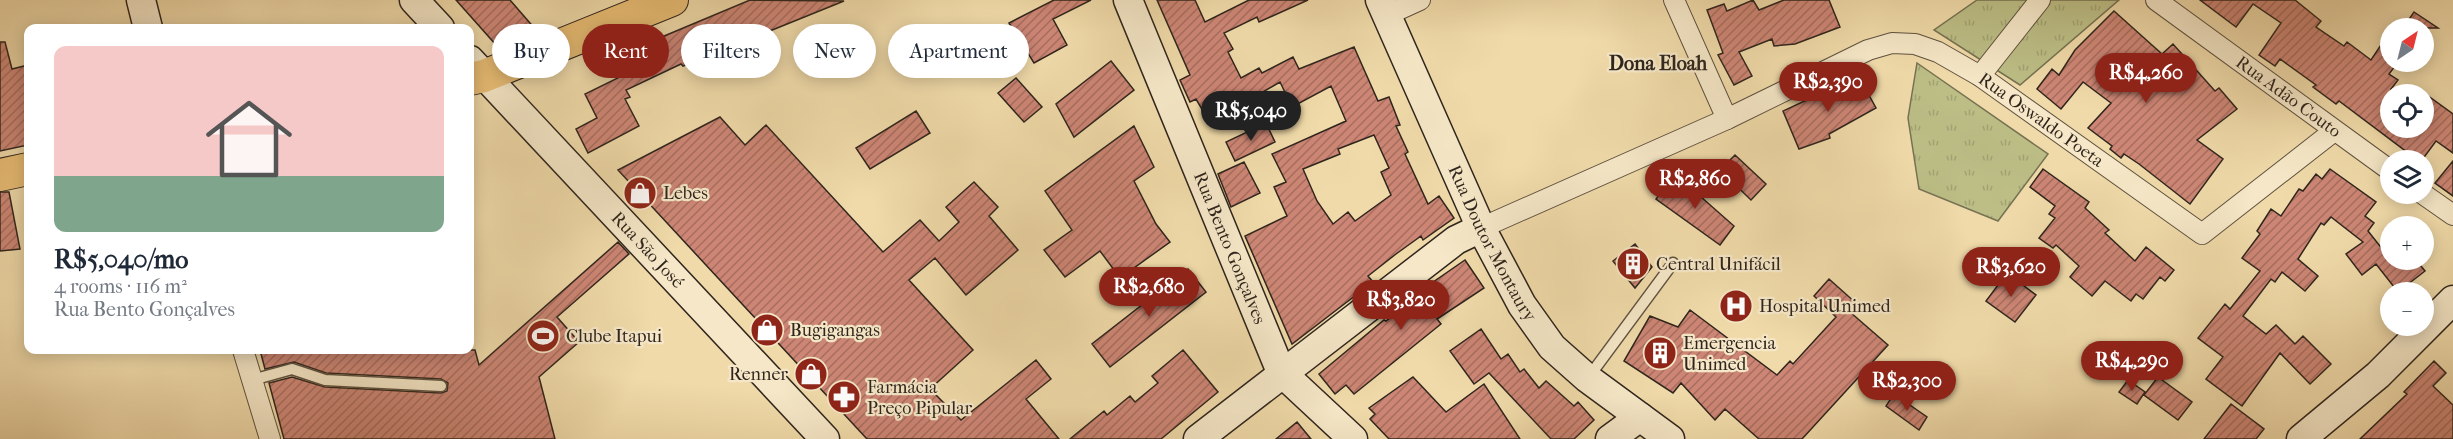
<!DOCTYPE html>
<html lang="en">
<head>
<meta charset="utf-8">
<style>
	body { margin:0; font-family:"IM FELL French Canon",serif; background:#f2f2f3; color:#1f2937; height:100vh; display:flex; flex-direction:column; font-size:22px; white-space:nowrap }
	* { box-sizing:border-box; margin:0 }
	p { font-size:20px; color:#747a83 }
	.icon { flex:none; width:33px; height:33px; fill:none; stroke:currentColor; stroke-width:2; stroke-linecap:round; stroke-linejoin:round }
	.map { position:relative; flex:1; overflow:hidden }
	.side { position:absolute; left:24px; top:24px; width:450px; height:330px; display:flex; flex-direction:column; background:#fff; border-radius:12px; box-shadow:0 3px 15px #0003 }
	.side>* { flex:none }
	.top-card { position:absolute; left:492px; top:24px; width:570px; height:54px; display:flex; gap:12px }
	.needle { width:39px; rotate:35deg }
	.tools { position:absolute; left:2380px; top:18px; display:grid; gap:12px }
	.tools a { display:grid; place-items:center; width:54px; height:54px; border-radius:50%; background:#fff; box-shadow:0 3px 15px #0003; font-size:30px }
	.price { position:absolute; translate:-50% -51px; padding:0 14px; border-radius:21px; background:#8f2418; color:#fff; font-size:20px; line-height:39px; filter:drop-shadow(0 2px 3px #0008) }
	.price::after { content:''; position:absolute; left:50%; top:36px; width:18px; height:14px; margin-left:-9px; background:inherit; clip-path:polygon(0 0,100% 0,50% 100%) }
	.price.on { background:#222; color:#fff }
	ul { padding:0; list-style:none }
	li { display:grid; align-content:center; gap:12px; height:318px; padding:0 30px }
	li+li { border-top:2px solid #e0e1e3 }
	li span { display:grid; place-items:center; height:186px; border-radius:12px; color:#555 }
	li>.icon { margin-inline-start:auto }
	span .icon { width:108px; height:108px; fill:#fffc; stroke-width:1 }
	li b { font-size:26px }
	.tag { padding:0 21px; border-radius:27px; background:#fff; box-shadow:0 3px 15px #0003; font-size:21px; line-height:54px }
	.tag.on { background:#8f2418; color:#fff }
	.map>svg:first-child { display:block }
</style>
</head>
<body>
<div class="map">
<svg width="2453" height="439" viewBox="0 0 2453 439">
	<defs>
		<pattern id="grass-tufts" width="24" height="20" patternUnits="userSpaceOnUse" patternTransform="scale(1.5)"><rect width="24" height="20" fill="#bcbe86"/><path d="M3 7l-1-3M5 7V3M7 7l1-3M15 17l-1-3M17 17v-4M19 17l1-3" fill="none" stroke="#a2a373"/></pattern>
		<pattern id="building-hatch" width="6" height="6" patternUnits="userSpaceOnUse" patternTransform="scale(1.5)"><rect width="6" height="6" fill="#cd8675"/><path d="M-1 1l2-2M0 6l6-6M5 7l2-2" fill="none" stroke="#a76d5f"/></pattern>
	</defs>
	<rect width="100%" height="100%" fill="#f0daa9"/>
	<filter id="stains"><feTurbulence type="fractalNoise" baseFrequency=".00333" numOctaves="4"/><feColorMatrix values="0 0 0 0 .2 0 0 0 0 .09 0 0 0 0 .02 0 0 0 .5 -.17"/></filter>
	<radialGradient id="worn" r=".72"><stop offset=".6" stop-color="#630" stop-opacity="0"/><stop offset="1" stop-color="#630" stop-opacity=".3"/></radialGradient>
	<path fill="url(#grass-tufts)" stroke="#767252" stroke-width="1.5" d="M1977 0H2119L2020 85 1934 30Z
		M1917 63 2048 154 1998 221 1919 189 1908 118Z"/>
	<path fill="url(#building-hatch)" stroke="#2f251d" stroke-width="1.5" fill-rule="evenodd" d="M456 0H510L536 30 497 46Z
		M750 0 844 1 683 66 681 64 626 90 630 97 625 99 639 126 588 153 576 129 597 118 585 94 624 75 614 56 655 36 657 39Z
		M1054 0H1091L1053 19 1067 45 1034 63 1009 23Z
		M1157 0H1195L1205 22 1249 0H1308L1259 22 1257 17 1224 33 1233 49 1228 52 1241 78 1259 68 1262 73 1293 57 1299 69 1354 47 1378 101 1389 97 1400 125 1396 126 1408 152 1405 154 1428 204 1439 196 1454 218 1423 240 1421 236 1396 254 1368 276 1373 282 1292 344 1245 236 1287 216 1274 187 1286 182 1272 154 1346 121 1331 86 1292 107 1280 82 1210 123 1196 99 1190 102 1180 80 1190 75ZM1374 135 1389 168 1381 172 1391 195 1355 221 1348 212 1333 224 1317 201 1303 169 1340 154 1338 149Z
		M1753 0 1759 10 1784 0H1829L1840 27 1795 44 1774 46 1772 39 1739 52 1752 76 1734 85 1718 55 1723 53 1707 10 1724 4 1727 11Z
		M2200 0H2295L2321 21 2316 27 2344 46 2347 42 2371 60 2391 30V62H2398L2389 74 2398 80 2391 89V128H2424V93L2453 114V153L2436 141 2422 160 2417 157 2415 158 2339 101 2336 104 2313 87 2316 85 2280 59 2275 66 2259 55 2281 23 2253 4 2236 27Z
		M2114 11 2162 54 2173 44 2215 91 2219 88 2237 109 2197 140 2223 159 2190 204 2139 164 2124 154 2121 158 2110 149 2112 146 2088 128 2111 103 2083 82 2061 109 2037 89 2052 69 2059 75 2075 50Z
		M2414 12 2438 28H2403Z
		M0 42H5L12 69 28 65V145L0 151Z
		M1111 61 1134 90 1074 137 1056 104Z
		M1859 77 1876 108 1829 134 1830 138 1799 149 1783 111 1815 96 1816 100Z
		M1016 78 1042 107 1024 122 998 93Z
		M916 111 930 133 870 169 856 148Z
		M720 117 745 145 766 125 883 252 920 220 939 241 959 222 946 207 974 182 998 207 989 216 1018 250 966 295 935 258 909 280 973 350 930 389 961 420 1036 360 1051 379 1026 399 1059 439H867L618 170Z
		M1266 123 1275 142 1235 161 1226 142Z
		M1134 126 1154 167 1134 181 1156 224 1170 242 1120 278 1100 251 1065 277 1044 250 1072 230 1045 191Z
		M1735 155 1766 184 1751 200 1720 170Z
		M2453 161V196L2435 183Z
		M1244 162 1260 193 1231 207 1218 174Z
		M2043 169 2089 202 2085 208 2109 230 2105 233 2135 261 2146 247 2174 270 2165 281 2160 277 2143 299 2136 294 2131 301 2105 281 2092 296 2070 277 2079 266 2056 245 2053 248 2039 238 2055 218 2049 214 2055 206 2030 187Z
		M2330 169 2376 202 2365 216 2374 223 2368 231 2391 260H2416L2425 271 2398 292 2376 264 2362 275 2346 254 2363 242 2331 217 2324 225 2321 223 2298 259 2318 276 2305 291 2282 272 2275 282 2271 279 2243 316 2266 334 2276 325 2295 344 2303 336 2331 364 2310 384 2280 353 2242 406 2206 379 2223 357 2198 338 2225 304 2230 309 2260 271 2242 258 2260 234 2257 231 2271 209 2281 216 2299 189 2303 191 2316 174 2322 179Z
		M1675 174 1734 226 1720 245 1656 199Z
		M0 192H9L20 249 0 251Z
		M618 242 629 254 557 317 579 342 539 377 555 439H284L269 383 292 377 325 387 441 393 447 391 448 383 441 379 326 373 294 362 265 369 260 350H475L479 365Z
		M1635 244 1652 267 1635 288 1613 261Z
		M1465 260 1484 288 1437 319 1441 324 1354 394 1346 385 1335 394 1319 374 1384 320 1386 321 1436 280Z
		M1188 269 1206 292 1110 367 1092 344Z
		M2007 273 2036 295 2015 322 1986 301Z
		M1829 279 1857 304 1850 312 1888 345 1802 439H1759L1725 409 1715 420 1681 383 1673 393 1624 361 1650 316 1678 327 1690 310 1777 375 1790 361 1793 364 1836 317 1814 296Z
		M1481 329 1501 359 1508 354 1520 372 1524 369 1539 388 1546 381 1574 406 1578 402 1594 420 1574 439H1551L1489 373 1474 384 1450 351Z
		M1183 350 1218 392 1161 439H1070L1104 411 1107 415 1130 396 1135 402 1158 383 1152 376Z
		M2434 361 2446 373 2433 386 2453 405V439H2360L2407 394 2404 392Z
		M1413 377 1446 412 1484 384 1520 439H1389L1370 419 1375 414 1369 408Z
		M2158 377 2192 402 2178 420 2144 395Z
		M2128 380 2145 392 2137 404 2119 392Z
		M1894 394 1927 417 1919 430 1886 406Z
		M2231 404 2264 429 2256 439H2204Z
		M1297 422 1311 439H1276Z"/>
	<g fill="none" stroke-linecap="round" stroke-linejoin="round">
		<g stroke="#5f5240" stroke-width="13">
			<path id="lane" d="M1588 378 1673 263
				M252 380 292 369 325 380 441 386"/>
		</g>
		<g stroke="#5f5240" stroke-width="22">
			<g id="street">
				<path d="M1674 0 1727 119"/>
				<path id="s1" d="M2156 0 2391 171"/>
				<path d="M1387 15 1420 0"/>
				<path d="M1980 76 2040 0"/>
				<path d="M2423 194 2453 215"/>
				<path id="s2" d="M1481 228 1727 119 1868 50 1892 43 1915 44 1938 52 1980 76 2202 234 2334 131"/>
				<path d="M243 350 270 439"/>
			</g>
		</g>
		<g stroke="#2f251d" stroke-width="31">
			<g id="secondary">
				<path d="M141 0 148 28"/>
				<path d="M414 0 440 28"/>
				<path id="s3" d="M1128 0 1281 372 1353 439"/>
				<path id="s4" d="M1380 0 1481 228 1522 305 1552 347 1587 378 1670 439"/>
				<path id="s5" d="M470 60 825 439"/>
				<path d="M1198 439 1456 240 1481 228"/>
				<path d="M1610 439 1640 417"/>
				<path d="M2301 439 2378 375 2453 300"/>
			</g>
		</g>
		<g stroke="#2f251d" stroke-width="34">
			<path id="primary" d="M470 79 484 76 672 0
				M0 175 28 169"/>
		</g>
		<use href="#lane" stroke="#f5e7c7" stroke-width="10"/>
		<use href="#street" stroke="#f5e7c7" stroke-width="20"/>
		<use href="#secondary" stroke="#f5e7c7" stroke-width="28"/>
		<use href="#primary" stroke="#e8bd74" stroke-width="32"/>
	</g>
	<defs>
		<g id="shop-disc" transform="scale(1.725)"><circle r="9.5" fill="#8f2418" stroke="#f5e7c7"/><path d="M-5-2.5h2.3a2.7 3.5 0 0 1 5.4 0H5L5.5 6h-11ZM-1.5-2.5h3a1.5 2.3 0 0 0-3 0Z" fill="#fff"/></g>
		<g id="building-disc" transform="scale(1.725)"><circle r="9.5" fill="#8f2418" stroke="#f5e7c7"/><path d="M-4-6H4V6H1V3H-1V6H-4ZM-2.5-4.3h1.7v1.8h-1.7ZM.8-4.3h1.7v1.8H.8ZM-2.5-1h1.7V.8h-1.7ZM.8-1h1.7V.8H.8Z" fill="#fff"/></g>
		<g id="hospital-disc" transform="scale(1.725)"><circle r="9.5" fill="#8f2418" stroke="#f5e7c7"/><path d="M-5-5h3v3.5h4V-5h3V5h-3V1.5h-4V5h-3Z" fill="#fff"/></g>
		<g id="stadium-disc" transform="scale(1.725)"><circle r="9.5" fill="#8f2418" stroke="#f5e7c7"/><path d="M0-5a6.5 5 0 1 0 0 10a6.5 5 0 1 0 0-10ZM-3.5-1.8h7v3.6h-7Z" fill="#fff"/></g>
		<g id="pharmacy-disc" transform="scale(1.725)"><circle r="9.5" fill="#8f2418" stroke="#f5e7c7"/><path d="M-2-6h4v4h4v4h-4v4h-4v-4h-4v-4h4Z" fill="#fff"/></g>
	</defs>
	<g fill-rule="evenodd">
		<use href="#shop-disc" x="640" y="193"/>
		<use href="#building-disc" x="1633" y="264"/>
		<use href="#hospital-disc" x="1736" y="306"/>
		<use href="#shop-disc" x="767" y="330"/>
		<use href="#stadium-disc" x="543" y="336"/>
		<use href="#building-disc" x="1660" y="353"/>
		<use href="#shop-disc" x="811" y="374"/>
		<use href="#pharmacy-disc" x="844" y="397"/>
	</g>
	<g text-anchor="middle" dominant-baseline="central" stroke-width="4.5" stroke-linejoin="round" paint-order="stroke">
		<g font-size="18" fill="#2f251d" stroke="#f5e7c7">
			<text stroke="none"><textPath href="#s1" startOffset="164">Rua Adão Couto</textPath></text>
			<text stroke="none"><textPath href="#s2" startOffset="622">Rua Oswaldo Poeta</textPath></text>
			<text stroke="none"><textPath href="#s4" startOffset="268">Rua Doutor Montaury</textPath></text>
			<text stroke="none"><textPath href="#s3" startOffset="268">Rua Bento Gonçalves</textPath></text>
			<text stroke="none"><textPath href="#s5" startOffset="260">Rua São José</textPath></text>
		</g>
		<g font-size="18" fill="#2f251d" stroke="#f5e7c7" text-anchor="start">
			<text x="663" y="193">Lebes</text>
			<text x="1656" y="264">Central Unifácil</text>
			<text x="1759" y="306">Hospital Unimed</text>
			<text x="790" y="330">Bugigangas</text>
			<text x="566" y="336">Clube Itapui</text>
			<text x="1683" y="343">Emergencia<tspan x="1683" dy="21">Unimed</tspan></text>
			<text x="788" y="374" text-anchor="end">Renner</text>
			<text x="867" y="387">Farmácia<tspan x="867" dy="21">Preço Pipular</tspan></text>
		</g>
		<g font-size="20" font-weight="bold" fill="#2f251d" stroke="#f5e7c7">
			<text x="1658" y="63">Dona Eloah</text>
		</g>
	</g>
	<rect width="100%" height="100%" filter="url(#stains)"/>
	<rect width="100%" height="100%" fill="url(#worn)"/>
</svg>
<div class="tools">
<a><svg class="needle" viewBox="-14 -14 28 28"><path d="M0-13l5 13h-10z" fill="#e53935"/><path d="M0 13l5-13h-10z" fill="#747a83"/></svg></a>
<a><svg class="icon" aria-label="locate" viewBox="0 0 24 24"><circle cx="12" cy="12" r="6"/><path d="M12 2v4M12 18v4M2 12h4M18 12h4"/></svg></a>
<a><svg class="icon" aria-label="layers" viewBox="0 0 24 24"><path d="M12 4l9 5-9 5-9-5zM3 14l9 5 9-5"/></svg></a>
<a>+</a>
<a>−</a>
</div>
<b class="price" style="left:2146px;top:104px">R$4,260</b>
<b class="price" style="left:1828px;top:113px">R$2,390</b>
<b class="price on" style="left:1251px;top:142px">R$5,040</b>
<b class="price" style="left:1695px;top:210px">R$2,860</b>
<b class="price" style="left:2011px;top:298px">R$3,620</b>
<b class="price" style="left:1149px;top:318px">R$2,680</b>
<b class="price" style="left:1401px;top:331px">R$3,820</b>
<b class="price" style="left:2132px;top:392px">R$4,290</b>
<b class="price" style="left:1907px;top:412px">R$2,300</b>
<div class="top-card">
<a class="tag">Buy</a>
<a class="tag on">Rent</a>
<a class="tag">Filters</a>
<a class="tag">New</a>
<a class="tag">Apartment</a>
</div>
<section class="side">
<ul>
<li><span style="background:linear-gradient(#f6c9c9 70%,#7fa58c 0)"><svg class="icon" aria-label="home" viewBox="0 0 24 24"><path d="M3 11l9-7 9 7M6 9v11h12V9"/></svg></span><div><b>R$5,040/mo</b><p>4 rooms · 116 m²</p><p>Rua Bento Gonçalves</p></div></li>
</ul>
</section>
</div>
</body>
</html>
